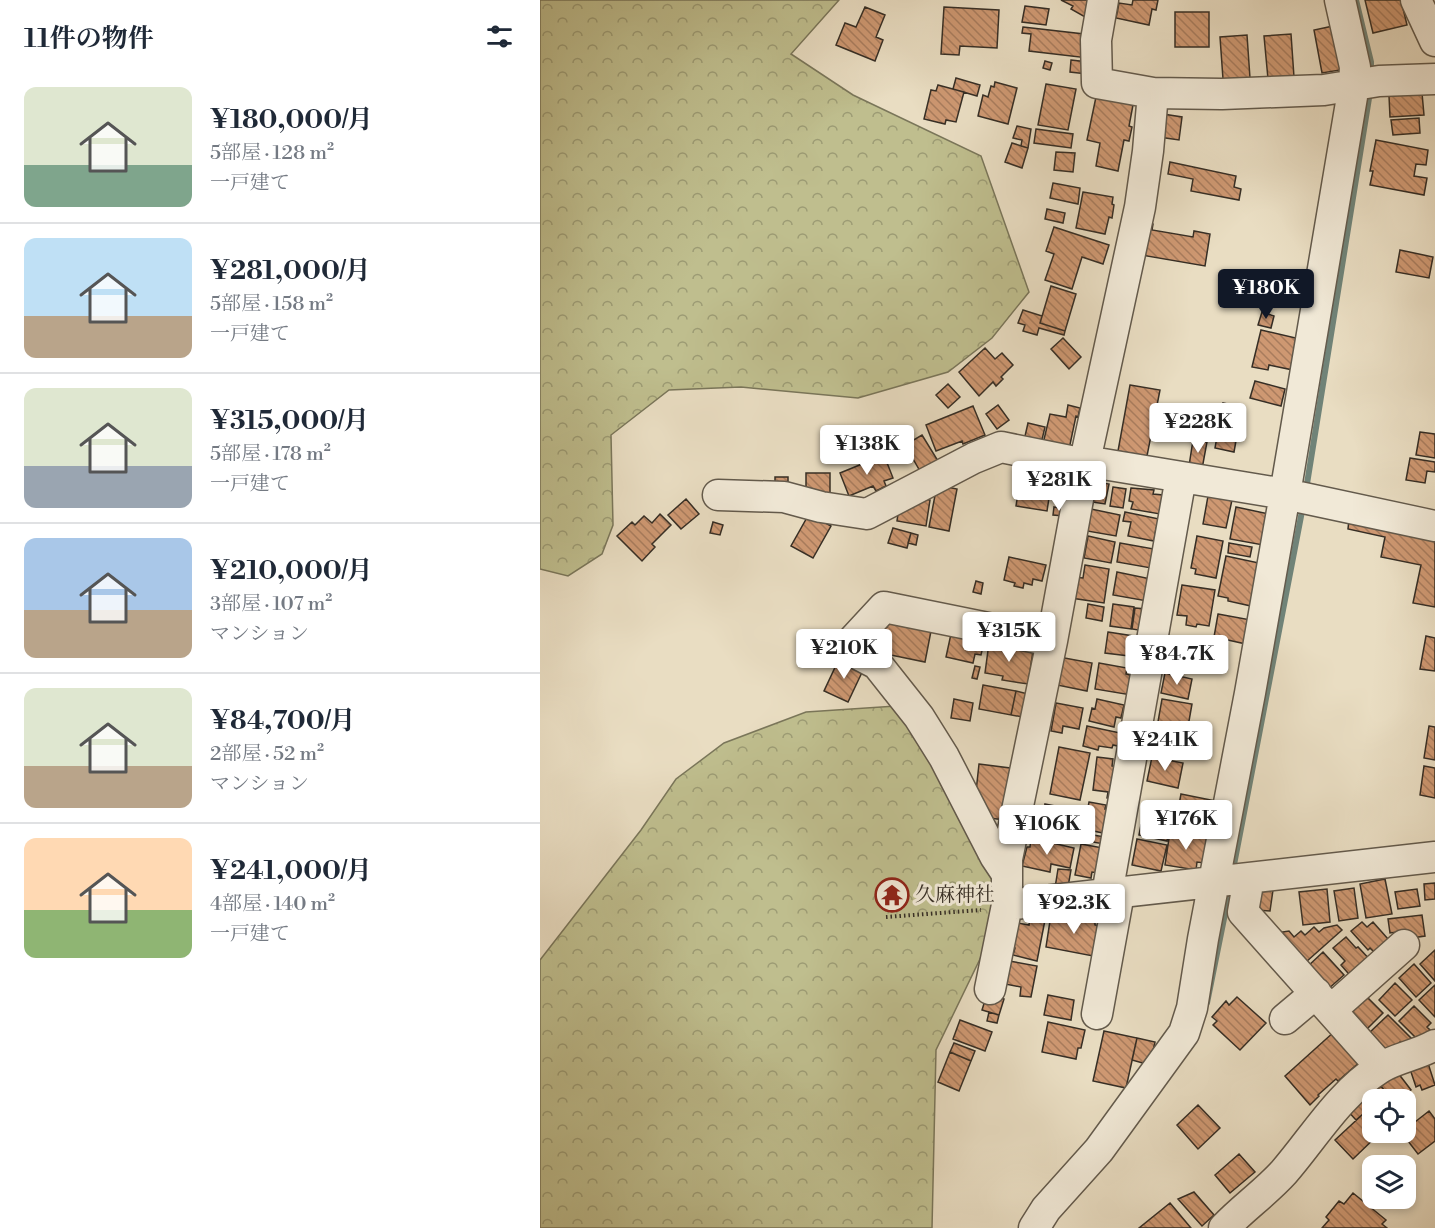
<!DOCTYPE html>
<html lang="ja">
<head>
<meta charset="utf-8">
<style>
	body { margin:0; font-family:"Libre Bodoni","Noto Serif JP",serif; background:#f6f6f7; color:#1f2937; height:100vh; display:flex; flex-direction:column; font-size:22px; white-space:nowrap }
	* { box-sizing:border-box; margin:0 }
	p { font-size:20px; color:#747a83 }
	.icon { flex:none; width:33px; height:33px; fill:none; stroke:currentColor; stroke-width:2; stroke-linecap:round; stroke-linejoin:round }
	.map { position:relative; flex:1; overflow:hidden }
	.sheet { display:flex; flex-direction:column; background:#fff; width:540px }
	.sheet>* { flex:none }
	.fabs { position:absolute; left:822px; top:1089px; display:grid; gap:12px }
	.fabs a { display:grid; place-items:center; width:54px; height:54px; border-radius:12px; background:#fff; box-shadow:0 3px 9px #0003; font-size:30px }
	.price { position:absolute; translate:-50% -51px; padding:0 14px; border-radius:6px; background:#fff; color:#222; font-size:20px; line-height:39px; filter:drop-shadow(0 2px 3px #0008) }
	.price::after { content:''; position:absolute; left:50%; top:36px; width:18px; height:14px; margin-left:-9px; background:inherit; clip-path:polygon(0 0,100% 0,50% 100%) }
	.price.active { background:#111827; color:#fff }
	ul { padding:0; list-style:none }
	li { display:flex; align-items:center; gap:18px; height:150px; padding:0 24px }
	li+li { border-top:2px solid #e0e1e3 }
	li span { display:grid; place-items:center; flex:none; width:168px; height:120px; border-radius:12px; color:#555 }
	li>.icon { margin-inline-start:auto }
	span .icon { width:72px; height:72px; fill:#fffc; stroke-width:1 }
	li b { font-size:26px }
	h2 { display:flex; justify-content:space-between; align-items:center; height:72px; padding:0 24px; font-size:26px }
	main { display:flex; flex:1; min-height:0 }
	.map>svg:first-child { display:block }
</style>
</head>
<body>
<main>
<section class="sheet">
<h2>11件の物件<svg class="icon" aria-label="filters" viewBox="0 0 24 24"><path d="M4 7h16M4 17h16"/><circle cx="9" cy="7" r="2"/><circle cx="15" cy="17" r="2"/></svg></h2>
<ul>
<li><span style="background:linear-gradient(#dfe7d0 65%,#7fa58c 0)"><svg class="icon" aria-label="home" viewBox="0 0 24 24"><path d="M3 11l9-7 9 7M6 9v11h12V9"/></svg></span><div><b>¥180,000/月</b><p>5部屋 · 128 m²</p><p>一戸建て</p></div></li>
<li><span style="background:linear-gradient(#bfe0f5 65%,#b9a48a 0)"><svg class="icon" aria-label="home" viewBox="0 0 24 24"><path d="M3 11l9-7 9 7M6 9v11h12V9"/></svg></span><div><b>¥281,000/月</b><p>5部屋 · 158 m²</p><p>一戸建て</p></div></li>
<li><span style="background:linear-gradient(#dfe7d0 65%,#9aa5b1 0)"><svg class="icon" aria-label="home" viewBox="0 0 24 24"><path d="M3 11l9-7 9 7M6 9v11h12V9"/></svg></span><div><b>¥315,000/月</b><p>5部屋 · 178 m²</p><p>一戸建て</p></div></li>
<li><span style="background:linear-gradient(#a9c7e8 60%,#b9a48a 0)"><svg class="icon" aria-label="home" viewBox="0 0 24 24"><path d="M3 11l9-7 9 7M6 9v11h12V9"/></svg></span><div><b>¥210,000/月</b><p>3部屋 · 107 m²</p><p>マンション</p></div></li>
<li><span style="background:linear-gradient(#dfe7d0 65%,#b9a48a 0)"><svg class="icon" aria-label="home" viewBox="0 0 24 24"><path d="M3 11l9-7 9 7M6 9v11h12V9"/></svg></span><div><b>¥84,700/月</b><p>2部屋 · 52 m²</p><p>マンション</p></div></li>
<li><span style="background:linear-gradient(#ffd9b3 60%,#8fb573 0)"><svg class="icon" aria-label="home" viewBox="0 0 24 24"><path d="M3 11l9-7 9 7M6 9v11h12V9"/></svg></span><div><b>¥241,000/月</b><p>4部屋 · 140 m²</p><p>一戸建て</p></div></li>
</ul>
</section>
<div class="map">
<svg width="895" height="1228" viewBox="0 0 895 1228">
	<defs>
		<pattern id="forest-crowns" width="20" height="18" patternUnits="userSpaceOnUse" patternTransform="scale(1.5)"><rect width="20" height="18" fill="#bfbe8e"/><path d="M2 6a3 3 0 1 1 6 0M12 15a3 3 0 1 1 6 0" fill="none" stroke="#9c9b74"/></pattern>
		<pattern id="building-back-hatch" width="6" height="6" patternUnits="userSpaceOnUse" patternTransform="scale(1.5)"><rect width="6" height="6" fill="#ce9872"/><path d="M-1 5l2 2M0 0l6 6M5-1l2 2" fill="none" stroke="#a87c5d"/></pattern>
	</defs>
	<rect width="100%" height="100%" fill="#e9ddc2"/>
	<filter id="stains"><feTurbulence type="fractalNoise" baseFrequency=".00333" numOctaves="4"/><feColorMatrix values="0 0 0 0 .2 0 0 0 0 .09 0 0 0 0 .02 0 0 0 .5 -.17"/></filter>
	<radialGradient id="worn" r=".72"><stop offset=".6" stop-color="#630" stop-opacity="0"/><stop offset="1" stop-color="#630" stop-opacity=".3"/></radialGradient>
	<path fill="url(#forest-crowns)" stroke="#7a765a" stroke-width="1.5" d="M0 0H299L251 54 313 95 441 156 489 292 452 338 408 372 318 398 201 387 129 390 71 435 73 525 62 554 28 576 0 569Z
		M356 706 445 853 458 900 454 930 396 1050 392 1228H0V960L101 830 136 779 184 743 266 712Z"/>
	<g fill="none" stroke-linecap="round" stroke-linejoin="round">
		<path stroke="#708378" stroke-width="6" d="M816 0 831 62V73
			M766 490 830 92
			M693 870 763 506
			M667 1003 690 889"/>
	</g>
	<path fill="url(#building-back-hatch)" stroke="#362e25" stroke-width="1.5" d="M521 0H551L545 17 531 9 533 6Z
		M593 0H618L616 10 612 9 609 25 576 18 579 3 592 5Z
		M825 0H861L867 25 833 33Z
		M485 6 509 9 506 25 482 22Z
		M325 7 345 15 336 37 343 40 335 61 296 45 305 23 316 27Z
		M404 7 459 10 457 48 420 46 419 55 401 54Z
		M635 12H669V47H635Z
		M798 25 806 69 782 73 774 30Z
		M483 27 544 34 548 58 489 51 491 34 482 33Z
		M751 34 754 77 728 79 724 36Z
		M707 35 710 78 683 79 680 37Z
		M531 60 548 62 547 74 530 72Z
		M505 61 512 63 510 70 503 68Z
		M416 78 440 85 437 96 413 89Z
		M455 82 477 88 468 124 438 116 443 95 448 97 451 86 454 87Z
		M506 84 536 89 528 130 498 125Z
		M398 85 424 92 416 122 406 120 405 124 384 119 391 90 396 91Z
		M882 93 884 115 850 117 849 96Z
		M556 97 593 105 589 126 592 127 589 141 584 140 578 171 556 166 560 143 547 140Z
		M623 114 642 117 639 140 619 137Z
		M879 118 880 133 853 135 851 120Z
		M477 126 491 129 488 148 481 146 482 140 473 138Z
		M496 129 533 134 531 148 494 143Z
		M836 140 888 150 886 165 876 164 874 176 887 178 884 195 830 185 833 171H830Z
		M472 143 488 148 482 168 465 162Z
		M516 152 535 153 533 172 514 170Z
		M630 162 696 176 694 187 701 189 699 200 651 191 653 179 628 174Z
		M513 183 540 188 538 204 510 198Z
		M543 192 573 197 572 204 574 205 572 218 569 217 565 234 536 228Z
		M507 209 525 213 523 223 505 219Z
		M607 223 613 224 612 230 653 237 654 231 670 234 665 266 601 255Z
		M514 227 569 245 563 264 542 257 532 289 505 280 514 254 506 251Z
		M860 250 893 257 889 278 856 272Z
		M511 286 536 294 525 331 500 323Z
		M483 310 502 316 500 323 525 331 524 335 499 328 497 335 483 331 485 325 478 323Z
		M722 312 734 316 731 328 718 325Z
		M721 330 760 339 753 370 729 365 728 370 712 367Z
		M523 338 541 357 529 369 511 349Z
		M445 348 455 359 462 353 473 365 461 377 463 379 456 386 453 382 439 396 419 372Z
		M715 381 745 389 741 406 710 398Z
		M408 384 420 397 408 408 396 395Z
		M590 385 620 390 607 456 578 451Z
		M683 403 702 407 694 452 675 448Z
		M458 405 469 420 457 429 446 414Z
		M528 405 540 408 538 417 536 416 528 454 502 448 510 414 526 417Z
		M433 406 445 435 423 444 422 441 396 451 386 425Z
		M488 423 505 427 500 448 483 445Z
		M880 432 895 434V458L876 455Z
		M382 435 398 461 380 471 365 445Z
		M653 440 667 442 662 469 649 466Z
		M344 455 353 478 344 481 346 486 336 491 333 486 309 496 300 473Z
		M870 458 895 462V472L887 471 885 483 866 480Z
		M483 462 532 471 529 488 511 485 507 511 476 506Z
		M266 473H290V493L266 492Z
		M235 477H248V491L235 490Z
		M556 482 569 484 565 504 552 502Z
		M397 485 417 489 409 531 389 527Z
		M573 487 586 489 583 508 570 506Z
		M591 488 614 490 613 494 623 495 620 514 591 509 593 502 589 501Z
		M668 496 692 500 686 528 663 524Z
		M378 498 390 500 386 526 357 521 359 507Z
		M146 499 159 514 141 529 128 515Z
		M514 507 525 509 524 516 513 515Z
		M696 507 729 514 723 545 690 539Z
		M551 509 580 515 576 536 547 531Z
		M585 512 624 520 622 529 616 528 614 541 588 536 591 522 583 521Z
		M120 514 131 525 112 544 115 547 102 561 77 536 92 522 95 525 104 516 112 523Z
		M269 514 291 526 273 558 251 546Z
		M809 520 895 538V607L873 603 881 565 841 557 845 537 808 529Z
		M173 522 183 525 180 535 170 533Z
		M353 528 371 533 367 548 348 543Z
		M371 533 378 535 376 545 368 543Z
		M548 536 575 542 571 563 544 558Z
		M657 536 683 541 676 578 655 574 656 569 651 568Z
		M580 543 614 549 611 568 577 562Z
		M689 543 712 547 710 557 688 553Z
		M686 556 719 563 711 606 688 601V598L678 596Z
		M469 557 506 565 502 581 493 579 492 585 484 583 483 588 474 586 475 583 464 580Z
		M545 565 569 569 564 603 531 598 534 577 543 578Z
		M577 572 611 579 607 601 573 595Z
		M436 581 443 583 441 594 433 592Z
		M642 585 675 590 669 626 657 624 656 627 646 625 647 616 637 615Z
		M548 604 564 607 562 621 546 618Z
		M573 604 594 607 591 629 570 626Z
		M595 608 607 609 604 631 592 629Z
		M678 614 711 620 706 644 674 637Z
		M348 622 391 631 385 662 336 652 341 626 347 627Z
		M568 632 600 637 597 657 565 653Z
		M411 634 444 642 441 655 435 654 433 663 406 657Z
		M632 636 650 640 649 645 664 649 660 669 631 662 636 644 630 643Z
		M886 636 895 638V671L880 669Z
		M449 643 493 651 488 684 462 680 463 676 445 673Z
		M519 657 552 663 547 691 517 685Z
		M299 659 325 666 308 702 284 691Z
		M559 663 587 668 586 674 594 676 591 695 555 689Z
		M435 666 440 667 437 679 432 678Z
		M625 673 652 679 648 699 621 693Z
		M443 685 476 691 471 715 439 709Z
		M476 691 488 694 483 717 471 715Z
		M414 699 433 703 430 721 411 718Z
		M557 699 584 705 581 718 576 717 574 727 549 721 552 708 555 709Z
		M622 699 652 704 643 755 613 750Z
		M516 703 543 708 539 729 523 726 522 733 511 731Z
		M547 726 585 734 582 747 573 745 572 748 559 746 558 750 543 746Z
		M889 726 895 727V760L884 758Z
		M519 747 550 753 540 800 510 794Z
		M557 757 573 759 572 766 577 767 572 799 567 798 568 792 553 790Z
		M612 757 643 763 638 788 607 781Z
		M439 764 470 768 465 820 441 817 435 801Z
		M884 766 895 768V798L880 795Z
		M641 794 676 801 671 828 636 821Z
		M549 802 566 805 565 809H568L563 833 544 829Z
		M505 804 536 810 531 840 500 835Z
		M601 825 629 831 627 841 599 835Z
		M630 832 669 838 665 863 657 862 656 870 625 865Z
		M542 833 565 837 564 844 541 840Z
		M491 838 534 848 530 868 511 864 510 872 482 866 487 847H490Z
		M597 839 627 845 621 871 592 865Z
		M541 844 563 848 559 873 552 872 551 878 535 875Z
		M518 869 531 870 528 887 515 888Z
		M845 879 852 914 826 918 820 884Z
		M895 883V899L885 900 884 884Z
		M814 888 818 918 799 921 794 891Z
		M787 889 790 922 763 925 759 892Z
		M877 889 880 906 858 909 855 892Z
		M719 890H733L730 911 716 910Z
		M548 910 568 914 566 922 546 917Z
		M516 914 555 921V925L565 927 553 956 506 947 510 921 514 922Z
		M882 915 885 936 858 940 857 932 850 933 848 919Z
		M490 917 505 920 497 961 473 955 475 948 470 947 478 923 489 925Z
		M822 922 827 927 833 922 848 939 834 952 830 948 828 950 811 931Z
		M797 925 802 930 766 962 736 933 749 931 754 937 761 931 765 935 774 927 779 932 784 928Z
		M806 937 816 948 818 947 833 963 814 980 801 965 805 961 793 948Z
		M895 950V981L880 964Z
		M783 952 804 975 787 990 766 968Z
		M469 961 497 966 491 997 480 996 481 987 465 984Z
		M874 964 891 983 876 997 859 978Z
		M855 983 872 1000 855 1016 839 1000Z
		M895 985V1017L879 1000Z
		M447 994 464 999 459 1015 442 1010Z
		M508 995 534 1000 531 1020 504 1015Z
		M826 996 843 1013 825 1031 808 1013Z
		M697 997 726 1023 700 1050 673 1025 677 1021 672 1017 686 1001 689 1005Z
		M874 1006 891 1023 887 1027 891 1031 880 1042 859 1021Z
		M449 1012 459 1015 457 1023 447 1021Z
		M848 1015 872 1039 864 1046 860 1042 848 1054 828 1034Z
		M420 1020 452 1032 445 1051 413 1039Z
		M508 1022 545 1030 541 1048H538L536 1059 502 1052Z
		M564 1031 597 1038 586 1088 553 1081Z
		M795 1031 821 1061 798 1081 796 1079 778 1095 779 1096 770 1105 745 1076Z
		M597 1038 615 1042 610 1065 592 1060Z
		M414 1043 435 1051 431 1061 410 1052Z
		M410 1052 431 1061 419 1091 398 1082Z
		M887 1060 895 1085 882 1090 880 1085 876 1087 869 1066Z
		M858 1073 871 1090 859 1100H852L841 1086Z
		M841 1086 851 1100H835L831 1095Z
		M819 1096 832 1111 826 1117 823 1114 816 1120 806 1109Z
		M658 1105 680 1128 658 1149 637 1125Z
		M889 1111 895 1119V1141L878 1154 861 1132H866V1129Z
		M823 1114 826 1117 828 1115 832 1119V1132H841L813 1159 795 1140Z
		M699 1154 715 1172 690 1193 675 1175Z
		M654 1192 674 1215 662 1226 638 1199Z
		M813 1193 846 1220 842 1224 847 1228H782L789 1220 786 1217 799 1201 804 1204Z
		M630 1203 651 1228H599Z"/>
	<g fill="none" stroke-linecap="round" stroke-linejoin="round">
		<g stroke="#635a4c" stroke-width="33">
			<path id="minor" d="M563 0 556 40 557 83 613 93 682 94 784 90 839 81 895 79
				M876 0 895 41
				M613 93 608 151 600 207 545 461 512 641 467 859V905L895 857
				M545 461 745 494 895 526
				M178 495 244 497 281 507 327 514 434 458 461 447 545 464
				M467 874 455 856 404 757 379 717 337 664 306 648 344 607 512 641
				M709 878 703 912 841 1067
				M567 894 641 477
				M450 989 467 905
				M791 1010 864 945
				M557 1014 579 893
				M745 1019 776 993
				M494 1228 506 1209 559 1150 644 1033 652 1008 663 939 710 693 745 494 814 85 815 67 800 0
				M684 1228C703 1208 726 1192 744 1172 775 1136 799 1094 840 1068 856 1058 878 1055 895 1045"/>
		</g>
		<path stroke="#362e25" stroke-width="4" stroke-dasharray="1.5 3" stroke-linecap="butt" d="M346 917 441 910"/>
		<use href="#minor" stroke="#f1e9d7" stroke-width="30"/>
	</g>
	<defs>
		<g id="temple-ring" transform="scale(1.725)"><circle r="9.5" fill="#f1e9d7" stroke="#8f2418" stroke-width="1.5"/><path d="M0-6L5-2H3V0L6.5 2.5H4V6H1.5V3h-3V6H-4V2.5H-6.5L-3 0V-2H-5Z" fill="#8f2418"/></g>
	</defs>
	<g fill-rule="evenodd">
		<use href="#temple-ring" x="352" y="895"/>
	</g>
	<g text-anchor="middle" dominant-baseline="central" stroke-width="6" stroke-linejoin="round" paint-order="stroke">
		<g font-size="20" fill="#362e25" stroke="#f1e9d7" text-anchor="start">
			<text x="375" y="895">久麻神社</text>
		</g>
	</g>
	<rect width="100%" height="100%" filter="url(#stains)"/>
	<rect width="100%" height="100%" fill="url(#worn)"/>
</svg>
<div class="fabs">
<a><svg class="icon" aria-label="locate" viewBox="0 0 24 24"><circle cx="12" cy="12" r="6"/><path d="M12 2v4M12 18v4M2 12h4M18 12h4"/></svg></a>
<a><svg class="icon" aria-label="layers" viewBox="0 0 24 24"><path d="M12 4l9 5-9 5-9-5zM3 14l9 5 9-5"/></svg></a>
</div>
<b class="price active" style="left:726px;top:320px">¥180K</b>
<b class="price" style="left:658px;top:454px">¥228K</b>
<b class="price" style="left:327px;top:476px">¥138K</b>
<b class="price" style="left:519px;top:512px">¥281K</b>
<b class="price" style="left:469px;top:663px">¥315K</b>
<b class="price" style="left:304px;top:680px">¥210K</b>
<b class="price" style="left:637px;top:686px">¥84.7K</b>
<b class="price" style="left:625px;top:772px">¥241K</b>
<b class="price" style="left:646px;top:851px">¥176K</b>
<b class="price" style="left:507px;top:856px">¥106K</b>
<b class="price" style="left:534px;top:935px">¥92.3K</b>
</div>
</main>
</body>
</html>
